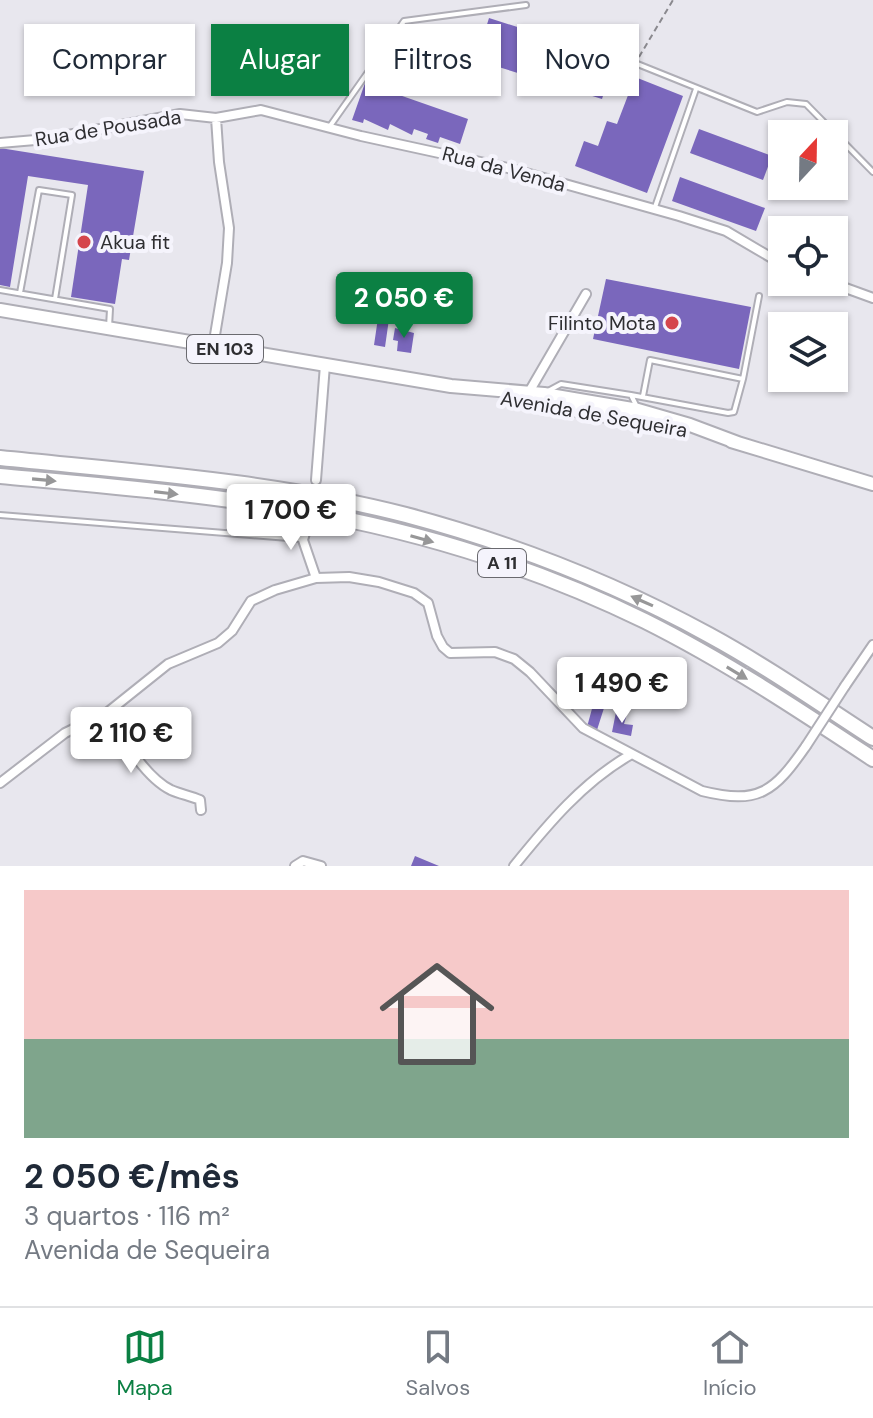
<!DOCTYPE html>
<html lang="pt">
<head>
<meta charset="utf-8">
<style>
	body { margin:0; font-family:"DM Sans",sans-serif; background:#f2f2f3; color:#1f2937; height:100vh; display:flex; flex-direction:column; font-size:30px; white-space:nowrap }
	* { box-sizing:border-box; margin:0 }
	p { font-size:26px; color:#747a83 }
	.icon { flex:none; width:44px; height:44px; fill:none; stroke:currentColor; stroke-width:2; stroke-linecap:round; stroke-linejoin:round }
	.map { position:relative; height:866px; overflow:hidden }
	.sheet { display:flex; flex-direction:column; background:#fff; flex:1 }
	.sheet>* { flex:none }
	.top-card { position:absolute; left:24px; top:24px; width:826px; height:72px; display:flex; gap:16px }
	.needle { width:52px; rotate:22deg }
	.tools { position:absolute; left:768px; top:120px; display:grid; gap:16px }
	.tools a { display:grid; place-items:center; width:80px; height:80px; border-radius:0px; background:#fff; box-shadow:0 2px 6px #0004; font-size:40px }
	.price { position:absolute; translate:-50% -68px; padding:0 18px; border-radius:8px; background:#fff; color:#222; font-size:26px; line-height:52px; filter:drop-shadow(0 2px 4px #0008) }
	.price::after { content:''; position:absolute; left:50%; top:48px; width:24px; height:18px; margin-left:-12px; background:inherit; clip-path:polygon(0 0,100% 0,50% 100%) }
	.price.on { background:#0b8043; color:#fff }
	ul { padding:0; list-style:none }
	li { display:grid; align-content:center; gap:16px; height:424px; padding:0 24px }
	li+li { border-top:2px solid #e0e1e3 }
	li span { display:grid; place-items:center; height:248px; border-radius:0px; color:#555 }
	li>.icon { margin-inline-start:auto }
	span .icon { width:144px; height:144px; fill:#fffc; stroke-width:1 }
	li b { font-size:34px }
	.tag { padding:0 28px; border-radius:0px; background:#fff; box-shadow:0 2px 6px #0004; font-size:28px; line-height:72px }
	.tag.on { background:#0b8043; color:#fff }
	.tab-bar { display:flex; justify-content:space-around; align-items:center; height:112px; border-top:2px solid #e0e1e3; background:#fff; font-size:22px; color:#747a83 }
	.tab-bar a { display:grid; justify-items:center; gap:4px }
	.tab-bar .on { color:#0b8043 }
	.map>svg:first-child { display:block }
</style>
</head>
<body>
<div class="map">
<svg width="873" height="866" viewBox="0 0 873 866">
	<rect width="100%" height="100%" fill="#e8e7ee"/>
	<path fill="#7a67bc" d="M489 18 615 58 602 99 476 60Z
		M635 77 683 96 647 193 575 166 584 141 598 146 607 121 617 124Z
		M365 83 468 119 460 144 440 137 438 143 426 139 428 134 414 129 412 135 390 124 388 130 364 119 363 123 352 120Z
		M699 129 772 156 763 180 690 153Z
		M0 148 144 171 129 260 122 259 115 304 71 297 88 185 28 176 10 287 0 285Z
		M680 177 765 208 756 231 672 201Z
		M606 279 751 307 739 369 593 339Z
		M378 318 389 319 385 347 374 345Z
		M395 328 414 333 411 353 397 351 398 341 393 340Z
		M593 705 604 708 597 730 587 727Z
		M616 712 627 714 624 724 633 725 631 736 612 732Z
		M415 856 439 866H411Z"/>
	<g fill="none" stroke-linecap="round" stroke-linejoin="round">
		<path stroke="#c3c2c8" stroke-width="8" stroke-dasharray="8 4" stroke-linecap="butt" d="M309 515 316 480"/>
		<g stroke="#afaeb6" stroke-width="8">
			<path id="service" d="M635 63 757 112 787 102 806 104 873 172
				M330 126 404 21 526 5
				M655 207 696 89
				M0 290 110 309 109 327
				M20 293 39 190 72 195 55 299
				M743 379 759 296
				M548 391 561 384 631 395 637 407
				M631 395 728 413 734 412 743 379 650 360 643 396
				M0 515 301 539"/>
		</g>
		<g stroke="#afaeb6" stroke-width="12">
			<path id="minor" d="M0 143 47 139 180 114 216 118 261 110 361 136 508 168 679 216 726 231 782 264
				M829 282 873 298
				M213 347 227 263 229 228 219 162 216 118
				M529 392 586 294
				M316 480 325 365
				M307 526 303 540 316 578
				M845 686 873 645
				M108 712C120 736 146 778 171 790 180 794 191 796 200 800L201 810
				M0 783 65 733 108 712 168 664 218 643 232 631 251 601 275 590 316 578 349 577 379 582 414 593 428 603 437 636 443 647 450 653 495 652 514 659 530 672 583 728 702 791C759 805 774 792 806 746
				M295 866 303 861 321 866
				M514 866C548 824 583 782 630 755"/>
		</g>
		<g stroke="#afaeb6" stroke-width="16">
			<path id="primary" d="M0 310 451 386 544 394 638 410 690 425 738 443
				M515 399 682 430
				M731 441 873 484"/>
		</g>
		<g stroke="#afaeb6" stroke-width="18">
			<path id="motorway" d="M0 458C135 472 274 481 406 515 511 543 614 583 709 635 766 666 819 703 873 738
				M0 476C108 486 218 495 324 515 434 536 545 572 645 621 725 661 799 710 873 759"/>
		</g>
		<path stroke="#8a898e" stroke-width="2" stroke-dasharray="6 4" stroke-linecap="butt" d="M639 57 673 0"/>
		<use href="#service" stroke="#fff" stroke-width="4"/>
		<use href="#minor" stroke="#fff" stroke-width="8"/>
		<use href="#primary" stroke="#fff" stroke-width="12"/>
		<use href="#motorway" stroke="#fff" stroke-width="14"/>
		<g stroke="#afaeb6" stroke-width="12" stroke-linecap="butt">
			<path id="minor-bridge" d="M806 746 845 686"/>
		</g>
		<use href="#minor-bridge" stroke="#fff" stroke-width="8"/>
	</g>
	<defs><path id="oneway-solid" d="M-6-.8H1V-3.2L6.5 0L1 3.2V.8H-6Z" transform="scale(2)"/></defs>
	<g fill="#979798">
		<use href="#oneway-solid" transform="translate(44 480) rotate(5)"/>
		<use href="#oneway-solid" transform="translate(166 493) rotate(7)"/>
		<use href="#oneway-solid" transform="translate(422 539) rotate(16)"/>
		<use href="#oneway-solid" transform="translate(642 601) rotate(-156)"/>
		<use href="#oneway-solid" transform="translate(737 673) rotate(31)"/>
	</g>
	<g fill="#d5454c" stroke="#f5f4fc" stroke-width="3">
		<circle cx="84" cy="242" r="8"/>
		<circle cx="672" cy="323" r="8"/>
	</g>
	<g text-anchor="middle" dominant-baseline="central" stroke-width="8" stroke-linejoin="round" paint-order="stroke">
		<g fill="#f5f4fc" stroke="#6a6a6f" stroke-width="2">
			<rect x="187" y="335" width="76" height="28" rx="6"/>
			<rect x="478" y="549" width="48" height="28" rx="6"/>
		</g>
		<g font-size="18" font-weight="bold" fill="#2f2f32">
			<text x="225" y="349">EN 103</text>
			<text x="502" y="563">A 11</text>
		</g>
		<g font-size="20" fill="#2f2f32" stroke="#f5f4fc">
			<text transform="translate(108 128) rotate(-9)">Rua de Pousada</text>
			<text transform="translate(504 169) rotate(15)">Rua da Venda</text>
			<text transform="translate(594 414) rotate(10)">Avenida de Sequeira</text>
		</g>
		<g font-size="20" fill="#2f2f32" stroke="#f5f4fc" text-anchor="start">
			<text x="100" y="242">Akua fit</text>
			<text x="656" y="323" text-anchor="end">Filinto Mota</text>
		</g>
	</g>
</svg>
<div class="tools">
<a><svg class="needle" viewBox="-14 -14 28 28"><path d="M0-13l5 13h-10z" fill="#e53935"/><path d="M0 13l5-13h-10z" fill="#747a83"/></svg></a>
<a><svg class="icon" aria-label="locate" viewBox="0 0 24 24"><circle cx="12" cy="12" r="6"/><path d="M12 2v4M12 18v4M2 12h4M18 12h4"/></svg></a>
<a><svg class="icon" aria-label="layers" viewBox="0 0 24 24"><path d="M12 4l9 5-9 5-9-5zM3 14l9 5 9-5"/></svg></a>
</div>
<b class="price on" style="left:404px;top:340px">2 050 €</b>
<b class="price" style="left:291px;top:552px">1 700 €</b>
<b class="price" style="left:622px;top:725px">1 490 €</b>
<b class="price" style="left:131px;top:775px">2 110 €</b>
<div class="top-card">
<a class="tag">Comprar</a>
<a class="tag on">Alugar</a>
<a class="tag">Filtros</a>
<a class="tag">Novo</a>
</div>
</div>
<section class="sheet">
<ul>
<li><span style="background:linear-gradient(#f6c9c9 60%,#7fa58c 0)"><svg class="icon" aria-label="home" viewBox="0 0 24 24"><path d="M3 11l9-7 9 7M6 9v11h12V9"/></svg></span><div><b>2 050 €/mês</b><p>3 quartos · 116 m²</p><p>Avenida de Sequeira</p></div></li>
</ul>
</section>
<nav class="tab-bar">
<a class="on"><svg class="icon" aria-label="map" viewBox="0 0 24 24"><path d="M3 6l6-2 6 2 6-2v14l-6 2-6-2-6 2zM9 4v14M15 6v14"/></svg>Mapa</a>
<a><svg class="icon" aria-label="saved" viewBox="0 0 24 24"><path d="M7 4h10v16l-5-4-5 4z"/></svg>Salvos</a>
<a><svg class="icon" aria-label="home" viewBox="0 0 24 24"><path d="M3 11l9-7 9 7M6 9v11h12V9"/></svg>Início</a>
</nav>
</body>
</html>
